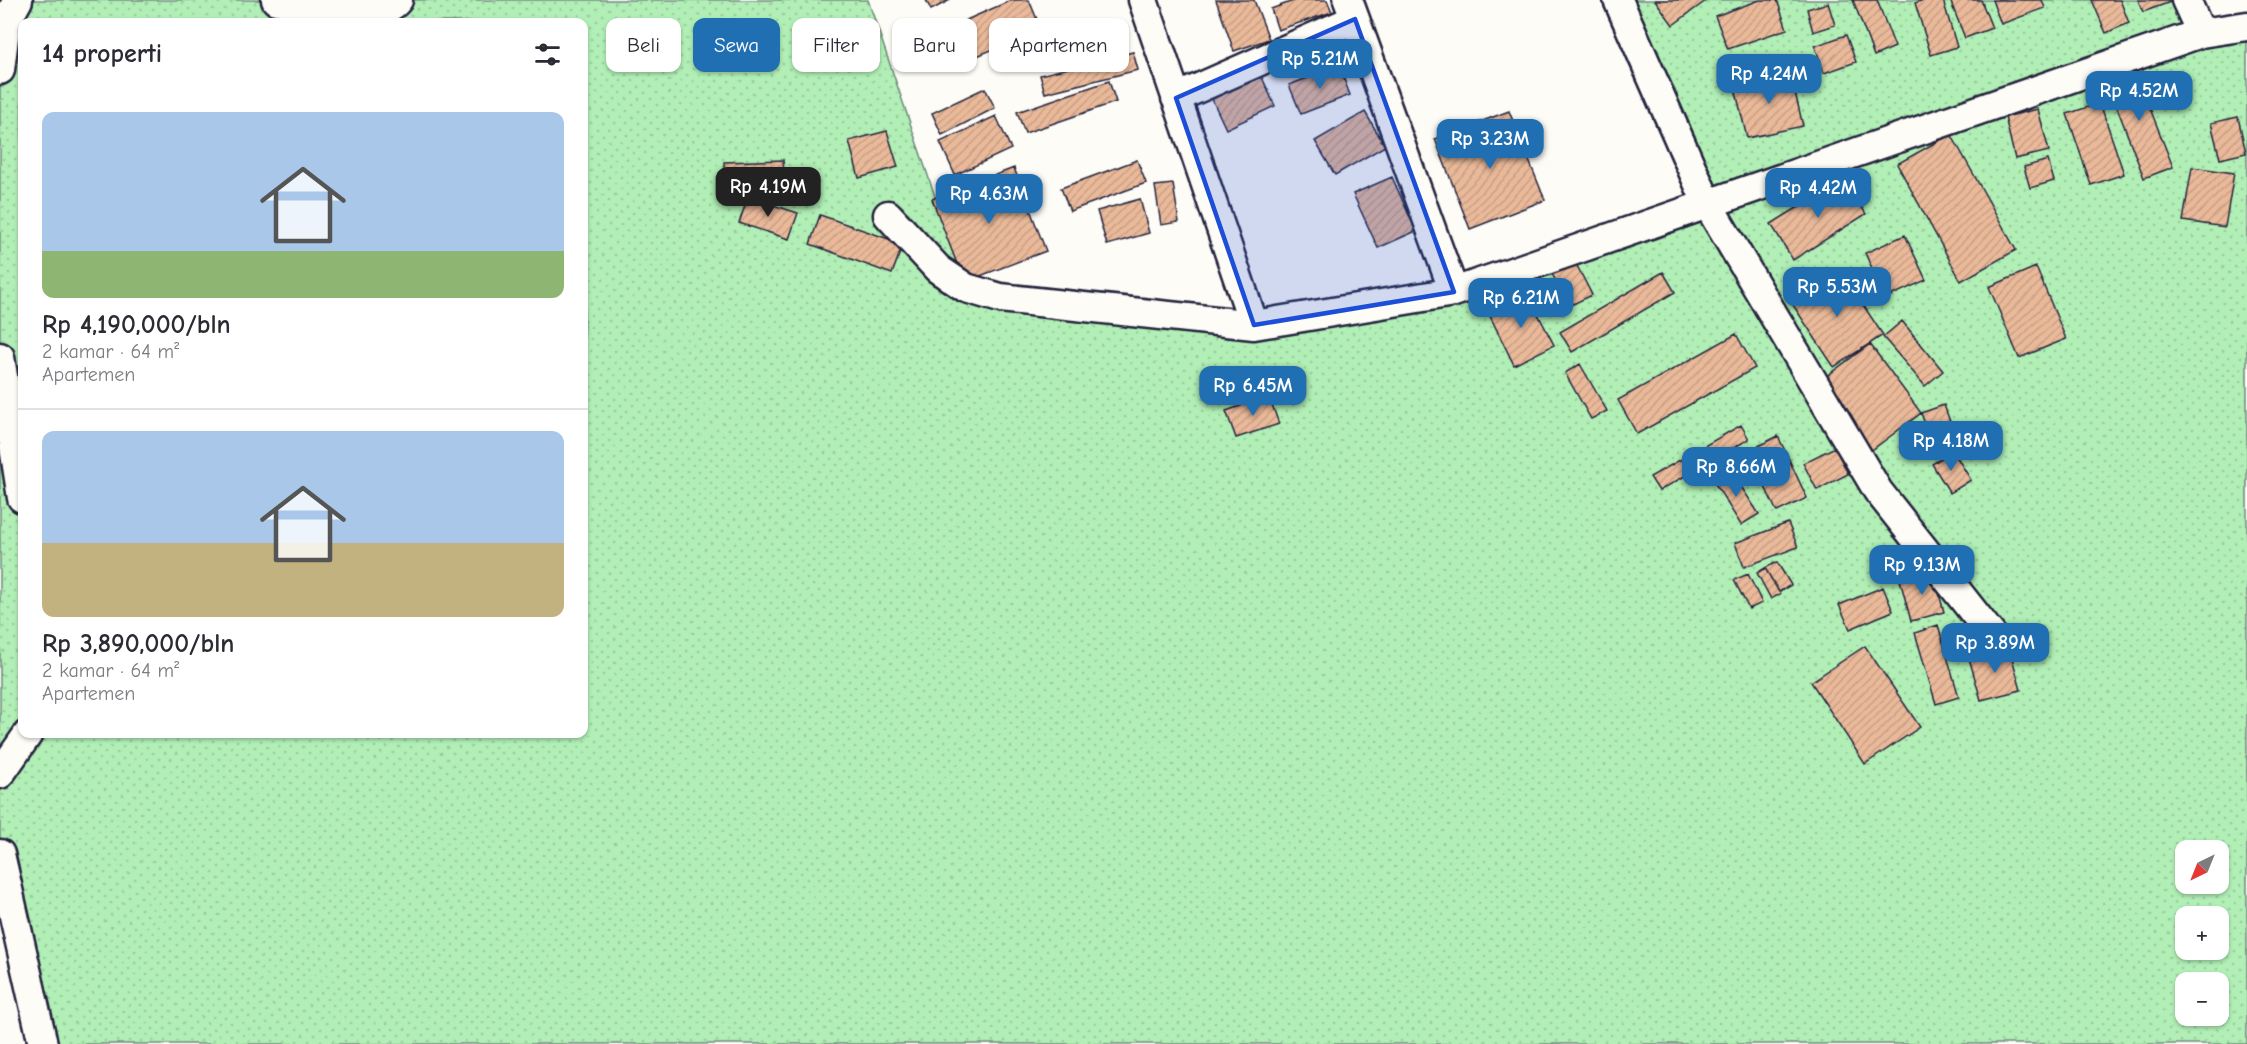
<!DOCTYPE html>
<html lang="id">
<head>
<meta charset="utf-8">
<style>
	body { margin:0; font-family:"Comic Neue",sans-serif; background:#f7f7f7; color:#2b2b33; height:100vh; display:flex; flex-direction:column; font-size:22px; white-space:nowrap }
	* { box-sizing:border-box; margin:0 }
	p { font-size:20px; color:#7c7c81 }
	.icon { flex:none; width:33px; height:33px; fill:none; stroke:currentColor; stroke-width:2; stroke-linecap:round; stroke-linejoin:round }
	.map { position:relative; flex:1; overflow:hidden }
	.drawer { position:absolute; left:18px; top:18px; width:570px; height:720px; display:flex; flex-direction:column; background:#fff; border-radius:12px; box-shadow:0 2px 4px #0004 }
	.drawer>* { flex:none }
	.top-card { position:absolute; left:606px; top:18px; width:570px; height:54px; display:flex; gap:12px }
	.needle { width:39px; rotate:223deg }
	.fabs { position:absolute; left:2175px; top:840px; display:grid; gap:12px }
	.fabs a { display:grid; place-items:center; width:54px; height:54px; border-radius:12px; background:#fff; box-shadow:0 2px 4px #0004; font-size:30px }
	.price { position:absolute; translate:-50% -51px; padding:0 14px; border-radius:12px; background:#1f6fb2; color:#fff; font-size:20px; line-height:39px; filter:drop-shadow(0 2px 3px #0008) }
	.price::after { content:''; position:absolute; left:50%; top:36px; width:18px; height:14px; margin-left:-9px; background:inherit; clip-path:polygon(0 0,100% 0,50% 100%) }
	.price.active { background:#222; color:#fff }
	ul { padding:0; list-style:none }
	li { display:grid; align-content:center; gap:12px; height:318px; padding:0 24px }
	li+li { border-top:2px solid #e1e1e2 }
	li span { display:grid; place-items:center; height:186px; border-radius:12px; color:#555 }
	li>.icon { margin-inline-start:auto }
	span .icon { width:108px; height:108px; fill:#fffc; stroke-width:1 }
	li b { font-size:26px }
	h2 { display:flex; justify-content:space-between; align-items:center; height:72px; padding:0 24px; font-size:26px }
	.chip { padding:0 21px; border-radius:12px; background:#fff; box-shadow:0 2px 4px #0004; font-size:21px; line-height:54px }
	.chip.active { background:#1f6fb2; color:#fff }
	.map>svg:first-child { display:block }
</style>
</head>
<body>
<div class="map">
<svg width="2247" height="1044" viewBox="0 0 2247 1044">
	<defs>
		<pattern id="park-dots" width="8" height="8" patternUnits="userSpaceOnUse" patternTransform="scale(1.5)"><rect width="8" height="8" fill="#b1efb6"/><path d="M2 2h.1M6 6h.1" fill="none" stroke="#98cd9d" stroke-width="1.8" stroke-linecap="round"/></pattern>
		<pattern id="building-hatch" width="6" height="6" patternUnits="userSpaceOnUse" patternTransform="scale(1.5)"><rect width="6" height="6" fill="#e9b999"/><path d="M-1 1l2-2M0 6l6-6M5 7l2-2" fill="none" stroke="#c89f85"/></pattern>
	</defs>
	<rect width="100%" height="100%" fill="#fdfcf7"/>
	<filter id="ink" filterUnits="userSpaceOnUse"><feTurbulence type="fractalNoise" baseFrequency=".0167" numOctaves="2"/><feDisplacementMap in="SourceGraphic" scale="12" xChannelSelector="R" yChannelSelector="G"/><feConvolveMatrix kernelMatrix="1 2 1 2 8 2 1 2 1" color-interpolation-filters="sRGB"/></filter>
	<g filter="url(#ink)">
		<path fill="url(#park-dots)" stroke="#6a8878" stroke-width="1.5" fill-rule="evenodd" d="M0 0H868L966 287 1254 325 1454 292 1707 203 1616 0H2186L2201 33 2247 26V1044H43L0 854ZM22 22H584V734H22ZM2186 850H2218V884H2186ZM2186 916H2218V950H2186ZM2186 982H2218V1016H2186Z"/>
		<path fill="url(#building-hatch)" stroke="#22223b" stroke-width="1.5" d="M926 0H950L931 10Z
			M1012 0H1029L1041 29 963 62 948 28Z
			M1216 0H1254L1269 39 1234 51Z
			M1296 0H1327L1332 12 1278 30 1271 9Z
			M1655 0H1707L1673 25Z
			M1760 0H1777L1787 29 1728 49 1715 16Z
			M1853 0H1877L1895 47 1874 56Z
			M1924 0H1943L1957 47 1931 55 1915 3Z
			M1950 0H1981L1992 28 1965 38Z
			M1992 0H2042L2045 8 2001 24Z
			M2092 0H2120L2129 23 2106 33Z
			M2138 0H2176L2143 12Z
			M1828 3 1835 25 1813 32 1807 9Z
			M1846 35 1856 62 1824 73 1815 46Z
			M1133 52 1138 70 1045 93 1040 75Z
			M2133 65 2173 167 2144 178 2105 76Z
			M1339 66 1350 95 1301 114 1289 85Z
			M1790 71 1803 126 1747 138 1734 84Z
			M1260 73 1275 106 1226 129 1210 95Z
			M1109 81 1116 102 1025 133 1017 112Z
			M985 88 995 108 942 135 932 113Z
			M2100 103 2124 174 2091 185 2067 114Z
			M2038 109 2049 151 2015 159 2005 117Z
			M1509 111 1545 200 1470 229 1435 139Z
			M1365 112 1385 146 1335 175 1315 141Z
			M996 116 1011 149 955 175 940 142Z
			M2238 117 2246 153 2220 159 2211 123Z
			M887 131 898 167 859 178 849 141Z
			M1951 134 2016 250 1961 281 1897 164Z
			M783 160 785 187 725 190 724 162Z
			M1137 160 1146 183 1070 211 1061 188Z
			M2048 160 2054 181 2030 188 2024 167Z
			M2192 167 2234 173 2225 227 2183 221Z
			M1014 168 1046 251 964 282 932 199Z
			M1392 177 1416 231 1378 248 1353 194Z
			M1844 179 1866 214 1793 260 1771 224Z
			M1173 184 1179 222 1161 225 1155 186Z
			M748 197 798 213 789 239 739 223Z
			M1140 199 1149 233 1107 245 1097 211Z
			M820 215 903 244 892 274 810 244Z
			M1905 235 1926 280 1886 298 1865 253Z
			M1573 258 1592 295 1569 306 1550 270Z
			M2036 267 2066 339 2019 358 1989 287Z
			M1840 270 1883 335 1834 367 1791 302Z
			M1663 272 1675 292 1572 352 1560 332Z
			M1527 293 1554 345 1514 365 1488 312Z
			M1902 321 1943 371 1925 386 1883 337Z
			M1736 334 1755 368 1637 434 1618 400Z
			M1870 344 1921 413 1872 450 1820 381Z
			M1580 364 1607 411 1591 419 1565 373Z
			M1269 396 1279 424 1236 438 1226 411Z
			M1944 405 1956 438 1933 447 1921 413Z
			M1741 425 1749 439 1659 491 1650 477Z
			M1778 436 1807 498 1777 512 1748 451Z
			M1835 447 1848 474 1817 490 1803 463Z
			M1953 451 1971 480 1950 493 1932 464Z
			M1731 471 1759 514 1741 525 1714 482Z
			M1788 523 1798 547 1744 567 1735 543Z
			M1777 562 1791 585 1779 592 1765 568Z
			M1765 568 1780 594 1771 599 1757 573Z
			M1933 571 1944 612 1911 621 1900 580Z
			M1748 574 1762 603 1749 609 1734 580Z
			M1883 587 1893 611 1850 629 1839 605Z
			M1938 625 1959 697 1936 704 1915 633Z
			M1865 646 1920 727 1865 764 1811 682Z
			M2009 647 2021 690 1981 700 1969 658Z"/>
		<g fill="none" stroke-linecap="round" stroke-linejoin="round">
			<g stroke="#22223b" stroke-width="33">
				<path id="street" d="M276 0C305 5 378 26 398 0
					M1143 0 1254 325 1454 292 2201 33 2247 26
					M1348 0 1454 292
					M1618 0 1707 203 1878 491 1998 643
					M2186 0 2201 33
					M0 70 6 22 18 0
					M1176 98 1355 19
					M888 215 938 269 966 288 1000 298 1254 325
					M0 357 22 498
					M0 774 28 734
					M0 854 43 1044"/>
			</g>
			<use href="#street" stroke="#fdfcf7" stroke-width="28"/>
		</g>
	</g>
	<path fill="#1d4ed8" fill-opacity="0.2" stroke="#1d4ed8" stroke-width="4.5" stroke-linejoin="round" d="M1355 19 1454 292 1254 325 1176 98Z"/>
</svg>
<div class="fabs">
<a><svg class="needle" viewBox="-14 -14 28 28"><path d="M0-13l5 13h-10z" fill="#e53935"/><path d="M0 13l5-13h-10z" fill="#7c7c81"/></svg></a>
<a>+</a>
<a>−</a>
</div>
<b class="price" style="left:1320px;top:90px">Rp 5.21M</b>
<b class="price" style="left:1769px;top:105px">Rp 4.24M</b>
<b class="price" style="left:2139px;top:122px">Rp 4.52M</b>
<b class="price" style="left:1490px;top:170px">Rp 3.23M</b>
<b class="price active" style="left:768px;top:218px">Rp 4.19M</b>
<b class="price" style="left:1818px;top:219px">Rp 4.42M</b>
<b class="price" style="left:989px;top:225px">Rp 4.63M</b>
<b class="price" style="left:1837px;top:318px">Rp 5.53M</b>
<b class="price" style="left:1521px;top:329px">Rp 6.21M</b>
<b class="price" style="left:1253px;top:417px">Rp 6.45M</b>
<b class="price" style="left:1951px;top:472px">Rp 4.18M</b>
<b class="price" style="left:1736px;top:498px">Rp 8.66M</b>
<b class="price" style="left:1922px;top:596px">Rp 9.13M</b>
<b class="price" style="left:1995px;top:674px">Rp 3.89M</b>
<div class="top-card">
<a class="chip">Beli</a>
<a class="chip active">Sewa</a>
<a class="chip">Filter</a>
<a class="chip">Baru</a>
<a class="chip">Apartemen</a>
</div>
<section class="drawer">
<h2>14 properti<svg class="icon" aria-label="filters" viewBox="0 0 24 24"><path d="M4 7h16M4 17h16"/><circle cx="9" cy="7" r="2"/><circle cx="15" cy="17" r="2"/></svg></h2>
<ul>
<li><span style="background:linear-gradient(#a9c7e8 75%,#8fb573 0)"><svg class="icon" aria-label="home" viewBox="0 0 24 24"><path d="M3 11l9-7 9 7M6 9v11h12V9"/></svg></span><div><b>Rp 4,190,000/bln</b><p>2 kamar · 64 m²</p><p>Apartemen</p></div></li>
<li><span style="background:linear-gradient(#a9c7e8 60%,#c2b280 0)"><svg class="icon" aria-label="home" viewBox="0 0 24 24"><path d="M3 11l9-7 9 7M6 9v11h12V9"/></svg></span><div><b>Rp 3,890,000/bln</b><p>2 kamar · 64 m²</p><p>Apartemen</p></div></li>
</ul>
</section>
</div>
</body>
</html>
